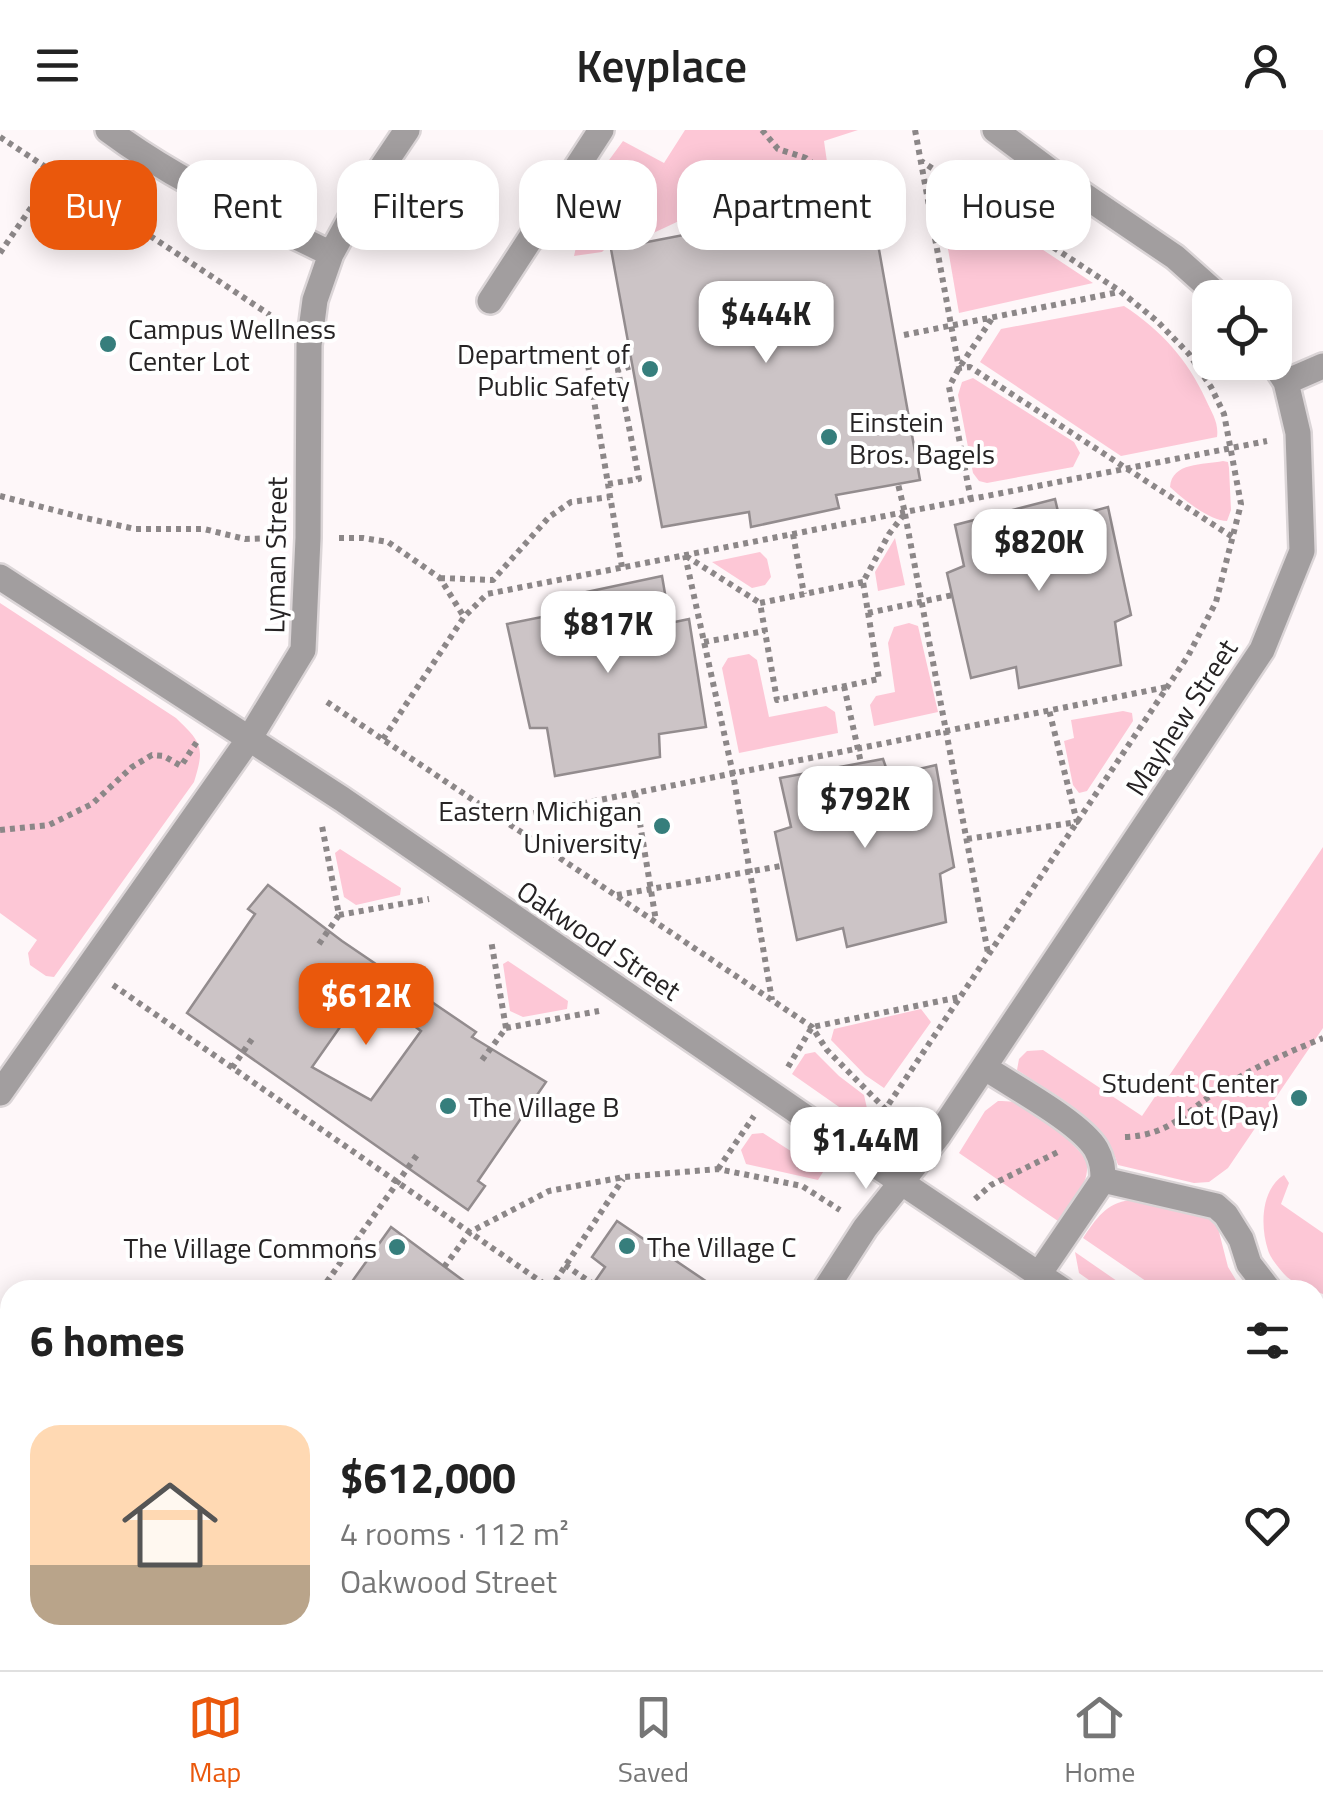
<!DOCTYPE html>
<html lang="en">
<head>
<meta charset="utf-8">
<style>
	body { margin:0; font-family:"Titillium Web",sans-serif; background:#f6f6f6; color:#222; height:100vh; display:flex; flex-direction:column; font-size:38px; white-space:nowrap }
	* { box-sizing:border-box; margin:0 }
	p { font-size:32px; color:#767676 }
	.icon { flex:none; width:55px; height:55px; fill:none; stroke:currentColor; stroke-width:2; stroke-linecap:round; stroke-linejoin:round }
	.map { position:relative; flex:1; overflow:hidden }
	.side { position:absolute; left:0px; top:1150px; width:1325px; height:390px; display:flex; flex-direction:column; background:#fff; border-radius:30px 30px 0 0; box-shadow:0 5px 25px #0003 }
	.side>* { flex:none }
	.guide { position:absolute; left:30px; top:30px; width:1265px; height:90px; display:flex; gap:20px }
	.controls { position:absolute; left:1192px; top:150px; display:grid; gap:20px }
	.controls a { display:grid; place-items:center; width:100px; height:100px; border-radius:20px; background:#fff; box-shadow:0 5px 25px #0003; font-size:50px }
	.price { position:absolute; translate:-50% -85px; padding:0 22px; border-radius:20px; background:#fff; color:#222; font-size:32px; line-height:65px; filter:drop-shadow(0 2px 5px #0008) }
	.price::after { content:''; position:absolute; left:50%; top:60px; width:30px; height:22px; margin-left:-15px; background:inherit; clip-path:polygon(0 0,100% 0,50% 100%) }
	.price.selected { background:#ea580c; color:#fff }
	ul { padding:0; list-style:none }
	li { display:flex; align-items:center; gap:30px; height:250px; padding:0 30px }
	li+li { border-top:2px solid #e0e0e0 }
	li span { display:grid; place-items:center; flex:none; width:280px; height:200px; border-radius:30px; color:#555 }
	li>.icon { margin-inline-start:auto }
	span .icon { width:120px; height:120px; fill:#fffc; stroke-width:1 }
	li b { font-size:42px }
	h2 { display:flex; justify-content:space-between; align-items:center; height:120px; padding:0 30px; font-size:42px }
	.tag { padding:0 35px; border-radius:30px; background:#fff; box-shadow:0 5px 25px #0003; font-size:35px; line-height:90px }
	.tag.selected { background:#ea580c; color:#fff }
	header { display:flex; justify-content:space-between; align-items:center; height:130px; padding:0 30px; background:#fff; font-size:45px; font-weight:600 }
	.menu { display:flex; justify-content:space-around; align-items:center; height:140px; border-top:2px solid #e0e0e0; background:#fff; font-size:28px; color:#767676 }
	.menu a { display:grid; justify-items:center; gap:5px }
	.menu .selected { color:#ea580c }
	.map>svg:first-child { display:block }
</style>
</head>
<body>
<header><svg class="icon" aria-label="menu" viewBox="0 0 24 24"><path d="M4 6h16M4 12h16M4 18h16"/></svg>Keyplace<svg class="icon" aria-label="person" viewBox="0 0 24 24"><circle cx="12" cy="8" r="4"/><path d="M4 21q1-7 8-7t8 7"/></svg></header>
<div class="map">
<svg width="1323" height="1540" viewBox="0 0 1323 1540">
	<rect width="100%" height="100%" fill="#fef7f9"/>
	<path fill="#fdc7d6" d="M685 0H858L824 11 828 39 792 46 794 73 757 79 749 56 694 67 679 91 649 105 630 94 602 122 574 126 590 56 623 11 664 33Z
		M936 49 1093 153 959 183Z
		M1124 176C1161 200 1188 230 1206 270 1212 283 1219 293 1217 307L1121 326 980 232 1001 199Z
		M973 248 1074 312 1080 323 1073 337 987 353 979 351 973 343 958 265 962 252Z
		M1223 331 1228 332 1229 338 1231 380 1227 391C1210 391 1183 369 1170 357 1172 332 1203 335 1223 331Z
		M895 408 905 455 878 461 875 442Z
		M760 422 767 429 771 447 765 455 752 458 712 432Z
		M0 473 176 588C202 613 205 617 194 652L54 847 46 846 30 835 28 823 37 810 0 783Z
		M909 493 918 496 938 582 874 596 870 575 876 566 895 562 888 513 894 497Z
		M749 524 757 530 769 587 826 576 835 582 838 603 739 623 722 538 728 528Z
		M1123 581 1132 583 1133 591 1087 661 1079 663 1073 655 1064 611 1074 608 1071 590Z
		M1323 717V898L1228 1038 1209 1052 1194 1053 1118 1035C1104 988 1055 966 1017 940L1019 929 1027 921 1043 920 1142 986Z
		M340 719 401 758 400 765 356 775 344 767 335 723Z
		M508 831 568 871 567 879 523 887 510 881 503 834Z
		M921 879 931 892 884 958 865 945 831 910 834 899Z
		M815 922 839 946 864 965 868 983 862 993 792 944 805 924Z
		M998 971C1003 971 1009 971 1014 972 1029 977 1086 1019 1087 1034 1089 1057 1070 1074 1058 1091L959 1023 985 981Z
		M763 1003 823 1042 818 1050 746 1034 741 1020 752 1004Z
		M1284 1045 1289 1053 1281 1074 1323 1103V1164C1312 1160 1296 1155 1287 1147 1280 1140 1270 1128 1268 1120 1260 1096 1261 1059 1284 1045Z
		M1130 1070 1182 1079 1209 1089 1218 1098 1228 1137 1242 1160H1159L1083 1108C1096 1089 1106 1073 1130 1070Z
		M1075 1122 1130 1160H1103L1079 1143Z"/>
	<path fill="#ccc4c6" stroke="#938c8e" stroke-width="2.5" fill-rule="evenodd" d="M870 69 920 350 836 365 839 378 751 397 749 382 662 397 611 119Z
		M1055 369 1060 390 1108 377 1131 485 1115 492 1121 535 1019 558 1016 537 971 548 947 443 964 436 955 395Z
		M662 446 670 493 689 489 706 597 659 604 660 627 555 646 547 598H530L507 494 557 484 558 468Z
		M883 629 889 646 936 635 954 737 940 744 946 792 847 817 843 798 797 810 775 702 791 697 780 648Z
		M268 755 342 811 476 902 472 907 546 952 478 1051 485 1056 468 1080 187 883 255 784 248 779ZM366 860 421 901 371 970 312 937Z
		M617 1091 719 1160H589L605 1137 592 1127Z
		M391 1097 476 1160H346Z"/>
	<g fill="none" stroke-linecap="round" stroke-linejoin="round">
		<g stroke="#dbd5d7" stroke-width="30">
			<path id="minor" d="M108 0C176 51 255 86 331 124
				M995 0 1066 53 1175 127 1221 168
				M490 171 601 0
				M1286 252 1323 236
				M0 447 342 669 856 1022 1062 1160
				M984 937C1012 956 1080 992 1096 1019 1102 1030 1103 1038 1103 1050L1039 1144
				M0 963 249 609 303 520 308 408 309 215 315 170 331 124 364 64 407 0
				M1103 1050 1216 1076 1226 1085 1241 1109 1249 1134 1269 1160
				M825 1160 865 1098 938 1006 1262 520 1302 421 1298 303 1286 252 1273 232
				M1315 1186 1323 1188
				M1315 1343 1323 1349
				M999 1530 1014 1540
				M575 1540 581 1530"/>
		</g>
		<path stroke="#8c8788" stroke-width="6" stroke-dasharray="5 5" stroke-linecap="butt" d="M762 0 778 19 806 28 832 49 865 40
			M915 0 959 238 970 237 1234 408
			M0 7 270 185
			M0 123 54 44
			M904 205 1119 162
			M588 235 622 437
			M608 354 639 349 618 240 632 236
			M0 366 81 387 135 399H204L245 409 278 408
			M971 370 949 257 959 238 993 187
			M905 384 988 823
			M793 404 804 464
			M339 408H363L388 412 440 448 464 487
			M685 425 733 644 772 870
			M686 426 760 473
			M440 448 493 450 549 387 571 372 610 367
			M863 452 760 473 777 570 879 549 863 452 889 404 905 383 898 354
			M868 483 953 465
			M704 512 765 501
			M844 556 861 633
			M327 572 812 897 827 920 906 1000
			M383 609 464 487 487 464 1267 311
			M635 663 656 791
			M504 689 1167 557
			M0 700 49 695 92 674 132 637 152 625 164 626 181 636 198 610
			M967 709 1077 692 1049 580
			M617 765 781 736
			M339 785 429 769
			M319 814 339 785 322 696 324 694
			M113 855 550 1158
			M506 898 599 881
			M482 930 506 898 491 810
			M788 937 812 897 960 867
			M232 938 252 909
			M872 999 1188 526 1216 472 1241 374 1224 284 1211 257 1189 224 1157 191 1120 161 921 31
			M1125 1007C1172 1005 1187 980 1223 957 1254 937 1289 922 1323 908
			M718 1039 754 986
			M975 1069 991 1055 1060 1021
			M565 1135 593 1154
			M444 1137 470 1102 549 1061 624 1047 718 1039 802 1056 840 1080
			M550 1159 623 1049
			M321 1160 417 1025
			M167 1530 181 1540
			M35 1540 52 1530
			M309 1540 311 1530"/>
		<use href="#minor" stroke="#a29e9f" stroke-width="25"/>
	</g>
	<g fill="#367e7c" stroke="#fff" stroke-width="4">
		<circle cx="108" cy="214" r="10"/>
		<circle cx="650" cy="239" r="10"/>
		<circle cx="829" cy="307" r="10"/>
		<circle cx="662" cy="696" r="10"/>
		<circle cx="1299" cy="968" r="10"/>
		<circle cx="448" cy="976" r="10"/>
		<circle cx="627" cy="1116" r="10"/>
		<circle cx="397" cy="1117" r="10"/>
	</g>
	<g text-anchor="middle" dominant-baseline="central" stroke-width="8" stroke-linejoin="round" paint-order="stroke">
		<g font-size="28" fill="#262324" stroke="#fff" text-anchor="start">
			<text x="128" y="198">Campus Wellness<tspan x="128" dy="32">Center Lot</tspan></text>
			<text x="630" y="223" text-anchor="end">Department of<tspan x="630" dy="32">Public Safety</tspan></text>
			<text x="849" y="291">Einstein<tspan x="849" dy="32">Bros. Bagels</tspan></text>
			<text x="642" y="680" text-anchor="end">Eastern Michigan<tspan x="642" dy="32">University</tspan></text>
			<text x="1279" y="952" text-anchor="end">Student Center<tspan x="1279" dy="32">Lot (Pay)</tspan></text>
			<text x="468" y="976">The Village B</text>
			<text x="647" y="1116">The Village C</text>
			<text x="377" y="1117" text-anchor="end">The Village Commons</text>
		</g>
		<g font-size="28" fill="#262324" stroke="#fff">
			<text transform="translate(275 425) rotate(-89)">Lyman Street</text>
			<text transform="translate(1181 587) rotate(-57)">Mayhew Street</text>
			<text transform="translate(599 810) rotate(34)">Oakwood Street</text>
		</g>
	</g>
</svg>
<div class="controls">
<a><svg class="icon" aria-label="locate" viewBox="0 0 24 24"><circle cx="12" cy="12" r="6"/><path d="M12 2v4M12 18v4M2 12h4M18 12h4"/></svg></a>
</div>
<b class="price" style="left:766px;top:236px">$444K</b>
<b class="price" style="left:1039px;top:464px">$820K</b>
<b class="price" style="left:608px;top:546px">$817K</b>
<b class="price" style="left:865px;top:721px">$792K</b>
<b class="price selected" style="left:366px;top:918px">$612K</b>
<b class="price" style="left:866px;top:1062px">$1.44M</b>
<div class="guide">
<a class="tag selected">Buy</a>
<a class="tag">Rent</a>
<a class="tag">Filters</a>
<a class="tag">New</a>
<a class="tag">Apartment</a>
<a class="tag">House</a>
</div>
<section class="side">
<h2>6 homes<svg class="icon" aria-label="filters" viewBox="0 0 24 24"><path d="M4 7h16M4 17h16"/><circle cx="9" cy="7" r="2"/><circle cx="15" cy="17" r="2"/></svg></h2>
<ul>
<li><span style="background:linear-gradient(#ffd9b3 70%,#b9a48a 0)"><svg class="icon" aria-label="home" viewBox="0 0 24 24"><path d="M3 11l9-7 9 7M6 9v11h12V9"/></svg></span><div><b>$612,000</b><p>4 rooms · 112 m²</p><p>Oakwood Street</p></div><svg class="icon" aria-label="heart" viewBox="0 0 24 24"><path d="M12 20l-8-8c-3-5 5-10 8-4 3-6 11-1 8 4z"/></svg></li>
</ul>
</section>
</div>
<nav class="menu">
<a class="selected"><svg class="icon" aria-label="map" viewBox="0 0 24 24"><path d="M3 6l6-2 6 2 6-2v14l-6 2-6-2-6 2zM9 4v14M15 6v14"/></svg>Map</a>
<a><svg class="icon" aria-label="saved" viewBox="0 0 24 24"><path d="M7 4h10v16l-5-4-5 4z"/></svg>Saved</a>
<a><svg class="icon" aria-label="home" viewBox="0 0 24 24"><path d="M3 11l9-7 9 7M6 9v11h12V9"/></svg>Home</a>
</nav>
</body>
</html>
